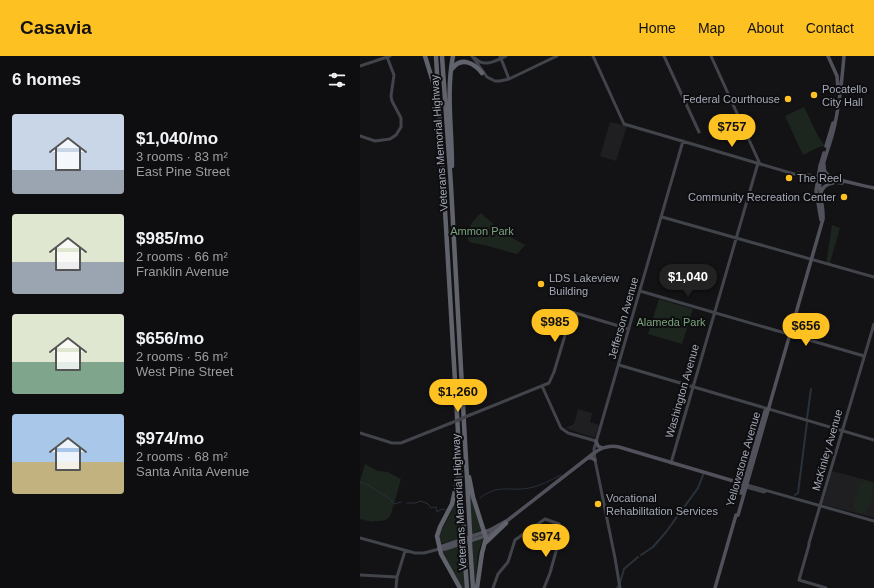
<!DOCTYPE html>
<html lang="en">
<head>
<meta charset="utf-8">
<style>
	body { margin:0; font-family:Arial,sans-serif; background:#171719; color:#f1f3f6; height:100vh; display:flex; flex-direction:column; font-size:15px; white-space:nowrap }
	* { box-sizing:border-box; margin:0 }
	p { font-size:13px; color:#9b9c9f }
	.icon { flex:none; width:22px; height:22px; fill:none; stroke:currentColor; stroke-width:2; stroke-linecap:round; stroke-linejoin:round }
	.map { position:relative; flex:1; overflow:hidden }
	.drawer { display:flex; flex-direction:column; background:#0e0e10; width:360px }
	.drawer>* { flex:none }
	.price { position:absolute; translate:-50% -34px; padding:0 9px; border-radius:14px; background:#fec122; color:#111; font-size:13px; line-height:26px; filter:drop-shadow(0 1px 2px #0008) }
	.price::after { content:''; position:absolute; left:50%; top:24px; width:12px; height:9px; margin-left:-6px; background:inherit; clip-path:polygon(0 0,100% 0,50% 100%) }
	.price.active { background:#222; color:#fff }
	ul { padding:0; list-style:none }
	li { display:flex; align-items:center; gap:12px; height:100px; padding:0 12px }
	li span { display:grid; place-items:center; flex:none; width:112px; height:80px; border-radius:4px; color:#555 }
	li>.icon { margin-inline-start:auto }
	span .icon { width:48px; height:48px; fill:#fffc; stroke-width:1 }
	li b { font-size:17px }
	h2 { display:flex; justify-content:space-between; align-items:center; height:48px; padding:0 12px; font-size:17px }
	header { display:flex; align-items:center; gap:24px; box-sizing:border-box; height:56px; padding:0 20px; background:#fec122; color:#111 }
	header strong { font-size:19px }
	nav { display:flex; gap:22px; margin-inline-start:auto; font-size:14px }
	main { display:flex; flex:1; min-height:0 }
	.map>svg:first-child { display:block }
</style>
</head>
<body>
<header>
<strong>Casavia</strong>
<nav><a>Home</a><a>Map</a><a>About</a><a>Contact</a></nav>
</header>
<main>
<section class="drawer">
<h2>6 homes<svg class="icon" aria-label="filters" viewBox="0 0 24 24"><path d="M4 7h16M4 17h16"/><circle cx="9" cy="7" r="2"/><circle cx="15" cy="17" r="2"/></svg></h2>
<ul>
<li><span style="background:linear-gradient(#c9d6e8 70%,#9aa5b1 0)"><svg class="icon" aria-label="home" viewBox="0 0 24 24"><path d="M3 11l9-7 9 7M6 9v11h12V9"/></svg></span><div><b>$1,040/mo</b><p>3 rooms · 83 m²</p><p>East Pine Street</p></div></li>
<li><span style="background:linear-gradient(#dfe7d0 60%,#9aa5b1 0)"><svg class="icon" aria-label="home" viewBox="0 0 24 24"><path d="M3 11l9-7 9 7M6 9v11h12V9"/></svg></span><div><b>$985/mo</b><p>2 rooms · 66 m²</p><p>Franklin Avenue</p></div></li>
<li><span style="background:linear-gradient(#dfe7d0 60%,#7fa58c 0)"><svg class="icon" aria-label="home" viewBox="0 0 24 24"><path d="M3 11l9-7 9 7M6 9v11h12V9"/></svg></span><div><b>$656/mo</b><p>2 rooms · 56 m²</p><p>West Pine Street</p></div></li>
<li><span style="background:linear-gradient(#a9c7e8 60%,#c2b280 0)"><svg class="icon" aria-label="home" viewBox="0 0 24 24"><path d="M3 11l9-7 9 7M6 9v11h12V9"/></svg></span><div><b>$974/mo</b><p>2 rooms · 68 m²</p><p>Santa Anita Avenue</p></div></li>
</ul>
</section>
<div class="map">
<svg width="514" height="532" viewBox="0 0 514 532">
	<rect width="100%" height="100%" fill="#131315"/>
	<path fill="#1f1f22" d="M250 66 267 70 256 105 240 100Z
		M218 353 232 357 230 366 239 369 235 382 205 372 214 368Z
		M472 415 514 426V462L462 448Z"/>
	<path fill="#1d251f" d="M444 51 459 82 465 90 459 91 443 99 425 60Z
		M121 157 142 176 165 189 157 198H156L128 190 109 186C104 175 113 164 121 157Z
		M472 169 480 172 470 207H467V202Z
		M299 243 333 253 322 288 288 278Z
		M5 408 18 415 28 416 41 423 31 458C27 466 21 465 13 465L12 466 0 463V425Z
		M506 425 512 427C514 436 510 464 495 455L493 449 499 429 500 427Z
		M98 431 102 482 80 488 79 478 92 455Z
		M109 436 121 474 112 478Z
		M122 482 123 484 118 497 115 532 112 486Z
		M103 489 106 532H103L86 505 82 495Z"/>
	<g fill="none" stroke-linecap="round" stroke-linejoin="round">
		<path stroke="#29313a" stroke-width="1" d="M0 426 8 429 30 443
			M120 442C140 427 149 436 169 432 180 430 191 424 201 419
			M31 444 34 448 41 446
			M47 447H55L61 445 68 448 71 452 76 451 77 456 82 453 85 454"/>
		<path stroke="#29313a" stroke-width="2" d="M447 362 451 333
			M435 439 438 437 447 366
			M281 499 293 491 306 476 338 432 343 419
			M260 527 264 513 278 501
			M257 532 258 530"/>
		<path stroke="#42444b" stroke-width="3" d="M112 0 127 21 135 25H140L149 23 197 0
			M140 0 149 23
			M233 0 264 68 441 120 458 123
			M304 0 339 76
			M351 0 400 108
			M115 2C124 12 136 5 146 0
			M0 10 30 0
			M0 80 15 85 30 83 36 79 41 71V62L32 45 31 40 34 19 27 1
			M438 117 475 124
			M302 161 514 221
			M280 235 504 300
			M259 309 514 384
			M182 330 201 372 208 377 236 385
			M110 359 189 327 194 316 212 256 269 273
			M0 377 32 387H41L91 367
			M311 407 398 107
			M387 429 514 465
			M386 431 404 436 406 435
			M0 482 55 497H64L79 493
			M0 519 37 521
			M36 532 37 521 45 495
			M133 532 138 518 148 506 155 484 185 463 199 468 202 474 190 517 184 532
			M260 532 255 502 235 404 234 393 323 85
			M466 532 439 524 449 489V487C471 414 493 341 514 268"/>
		<path stroke="#50515a" stroke-width="3.5" d="M468 0 477 20 478 33
			M466 90 473 67
			M464 109C464 113 464 116 467 118 473 125 504 129 514 132
			M459 124 482 127
			M461 139C461 132 466 128 473 127
			M461 164 456 135 460 110 464 97
			M236 385 238 390 243 392
			M228 402H232L235 404
			M381 437 405 355 408 353
			M376 460 378 459 463 163C464 150 458 137 460 124 462 107 469 92 473 76 479 53 482 24 484 0
			M79 493 80 491 130 474 148 464 234 397C242 391 250 389 259 391L387 429
			M79 493H85L128 479 137 474
			M355 532 376 459"/>
		<path stroke="#60626c" stroke-width="4.5" d="M65 0 73 26 77 49
			M76 0 104 479
			M82 0 91 130 110 477
			M92 13C101 0 114 7 122 17
			M92 110C92 74 86 36 93 0
			M98 421 92 448 80 471 77 480 81 498 100 532
			M109 421 113 441 126 482 122 497 117 532
			M125 487 146 467
			M110 489 113 532
			M104 491 107 532"/>
		<path stroke="#42444b" stroke-width="3" d="M91 367 110 359"/>
		<path stroke="#60626c" stroke-width="4.5" d="M110 477V489
			M104 479V491"/>
	</g>
	<g fill="#fec122" stroke="#0e0e10" stroke-width="1.5">
		<circle cx="454" cy="39" r="4"/>
		<circle cx="428" cy="43" r="4"/>
		<circle cx="429" cy="122" r="4"/>
		<circle cx="484" cy="141" r="4"/>
		<circle cx="181" cy="228" r="4"/>
		<circle cx="238" cy="448" r="4"/>
	</g>
	<g text-anchor="middle" dominant-baseline="central" stroke-width="4" stroke-linejoin="round" paint-order="stroke">
		<g font-size="11" fill="#a4a9b7" stroke="#0e0e10" text-anchor="start">
			<text x="462" y="33">Pocatello<tspan x="462" dy="13">City Hall</tspan></text>
			<text x="420" y="43" text-anchor="end">Federal Courthouse</text>
			<text x="437" y="122">The Reel</text>
			<text x="476" y="141" text-anchor="end">Community Recreation Center</text>
			<text x="189" y="222">LDS Lakeview<tspan x="189" dy="13">Building</tspan></text>
			<text x="246" y="442">Vocational<tspan x="246" dy="13">Rehabilitation Services</tspan></text>
		</g>
		<g font-size="11" fill="#a4a9b7" stroke="#0e0e10">
			<text transform="translate(79 87) rotate(-94)">Veterans Memorial Highway</text>
			<text transform="translate(263 262) rotate(-74)">Jefferson Avenue</text>
			<text transform="translate(322 335) rotate(-74)">Washington Avenue</text>
			<text transform="translate(467 394) rotate(-74)">McKinley Avenue</text>
			<text transform="translate(383 403) rotate(-74)">Yellowstone Avenue</text>
			<text transform="translate(99 446) rotate(-93)">Veterans Memorial Highway</text>
		</g>
		<g font-size="11" fill="#79a37e" stroke="#0e0e10">
			<text x="122" y="175">Ammon Park</text>
			<text x="311" y="266">Alameda Park</text>
		</g>
	</g>
</svg>
<b class="price" style="left:372px;top:92px">$757</b>
<b class="price active" style="left:328px;top:242px">$1,040</b>
<b class="price" style="left:195px;top:287px">$985</b>
<b class="price" style="left:446px;top:291px">$656</b>
<b class="price" style="left:98px;top:357px">$1,260</b>
<b class="price" style="left:186px;top:502px">$974</b>
</div>
</main>
</body>
</html>
